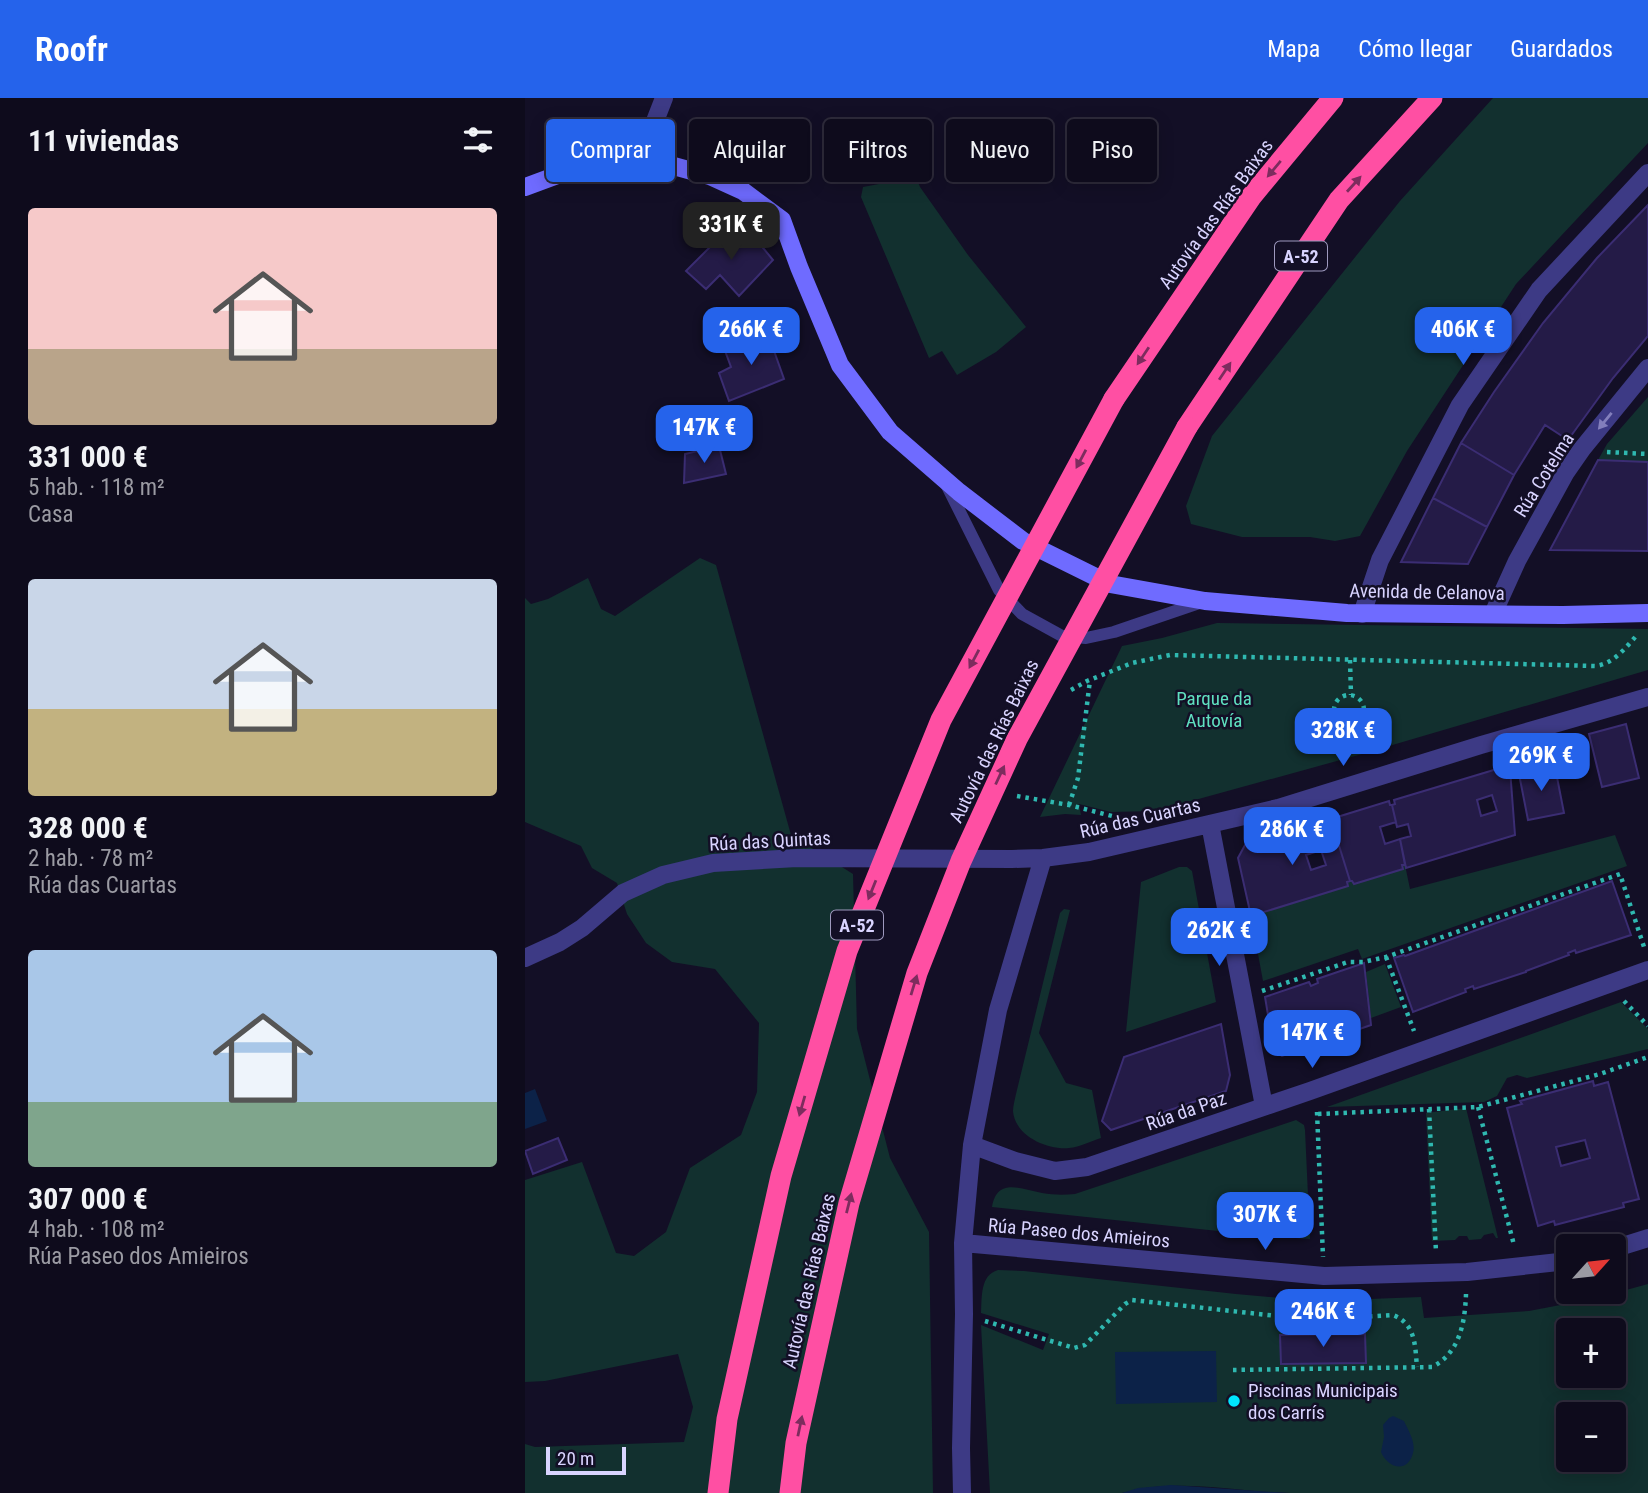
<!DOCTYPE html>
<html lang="es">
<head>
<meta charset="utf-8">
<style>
	body { margin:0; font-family:"Roboto Condensed",sans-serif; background:#1c1929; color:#f1f3f6; height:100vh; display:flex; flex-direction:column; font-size:26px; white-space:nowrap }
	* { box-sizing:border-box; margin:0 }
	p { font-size:23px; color:#9b9ba3 }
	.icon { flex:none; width:38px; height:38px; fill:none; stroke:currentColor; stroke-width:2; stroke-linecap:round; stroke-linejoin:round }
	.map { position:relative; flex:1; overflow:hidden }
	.side { display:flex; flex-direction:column; background:#0e0b1c; width:525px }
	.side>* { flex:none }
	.top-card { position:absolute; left:21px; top:21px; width:665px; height:63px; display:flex; gap:14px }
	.needle { width:46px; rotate:63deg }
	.fabs { position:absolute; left:1031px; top:1136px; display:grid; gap:14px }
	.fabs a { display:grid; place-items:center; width:70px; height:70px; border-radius:7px; background:#0e0b1c; box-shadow:0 4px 18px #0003,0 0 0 2px #2e2b3b; font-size:35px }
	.scale { position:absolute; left:21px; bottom:18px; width:80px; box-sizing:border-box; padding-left:7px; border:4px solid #d9d4ff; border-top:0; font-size:19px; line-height:24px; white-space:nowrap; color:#d9d4ff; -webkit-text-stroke:5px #130f26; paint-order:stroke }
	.price { position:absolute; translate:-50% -60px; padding:0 16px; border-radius:14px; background:#2563eb; color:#fff; font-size:23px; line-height:46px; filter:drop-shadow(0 2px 4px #0008) }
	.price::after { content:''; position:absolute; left:50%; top:42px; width:21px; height:16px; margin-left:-10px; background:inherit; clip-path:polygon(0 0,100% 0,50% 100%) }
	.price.current { background:#222; color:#fff }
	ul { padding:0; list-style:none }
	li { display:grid; align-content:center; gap:14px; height:371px; padding:0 28px }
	li span { display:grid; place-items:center; height:217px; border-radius:7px; color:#555 }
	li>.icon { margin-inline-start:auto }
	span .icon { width:126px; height:126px; fill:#fffc; stroke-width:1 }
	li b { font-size:30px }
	h2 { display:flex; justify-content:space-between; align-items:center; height:84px; padding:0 28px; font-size:30px }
	.tag { padding:0 24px; border-radius:7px; background:#0e0b1c; box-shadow:0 4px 18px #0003,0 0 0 2px #2e2b3b; font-size:24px; line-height:63px }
	.tag.current { background:#2563eb; color:#fff }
	header { display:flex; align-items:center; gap:42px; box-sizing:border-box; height:98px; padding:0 35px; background:#2563eb; color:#fff }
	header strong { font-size:33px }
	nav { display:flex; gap:38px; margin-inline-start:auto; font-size:24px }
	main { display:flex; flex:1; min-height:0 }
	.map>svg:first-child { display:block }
</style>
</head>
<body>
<header>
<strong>Roofr</strong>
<nav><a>Mapa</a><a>Cómo llegar</a><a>Guardados</a></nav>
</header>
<main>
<section class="side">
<h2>11 viviendas<svg class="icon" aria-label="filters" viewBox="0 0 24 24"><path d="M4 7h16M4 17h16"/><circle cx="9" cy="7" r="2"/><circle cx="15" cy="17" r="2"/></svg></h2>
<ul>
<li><span style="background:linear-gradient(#f6c9c9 65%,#b9a48a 0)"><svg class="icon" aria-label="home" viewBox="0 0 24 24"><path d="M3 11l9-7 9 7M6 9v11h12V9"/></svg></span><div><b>331 000 €</b><p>5 hab. · 118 m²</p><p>Casa</p></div></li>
<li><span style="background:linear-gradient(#c9d6e8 60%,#c2b280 0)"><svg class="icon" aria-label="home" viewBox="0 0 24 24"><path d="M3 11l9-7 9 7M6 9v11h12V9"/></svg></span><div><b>328 000 €</b><p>2 hab. · 78 m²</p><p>Rúa das Cuartas</p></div></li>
<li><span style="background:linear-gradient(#a9c7e8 70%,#7fa58c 0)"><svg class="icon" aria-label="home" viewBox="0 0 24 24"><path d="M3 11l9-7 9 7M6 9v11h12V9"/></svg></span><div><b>307 000 €</b><p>4 hab. · 108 m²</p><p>Rúa Paseo dos Amieiros</p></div></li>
</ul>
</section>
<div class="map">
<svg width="1123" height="1395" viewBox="0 0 1123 1395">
	<rect width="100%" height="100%" fill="#130f26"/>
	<path fill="#12302f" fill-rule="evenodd" d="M968 0H1123V45L991 186 882 353 835 438 810 443 785 439H717L666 426 661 408 687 338 875 103Z
		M391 79 395 89 443 157 501 229 471 254 432 277 417 253 404 260 336 99 338 89Z
		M1123 299V364L1073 362 1082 346Z
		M175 460 191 467 266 737 328 776 332 931 365 1060 404 1134 408 1395H0V1346L10 1349 159 1344 168 1309 153 1256 20 1283 0 1284V1082L57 1064 91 1155 109 1158 141 1134 165 1070 216 1037 232 994 234 925 190 871 147 864 121 845 102 816 92 785 67 770 56 748 0 724V500L6 506 23 501 63 480 76 511 90 518Z
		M692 525 1123 531V572L830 658 630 713 586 714 554 706 556 717 540 716 515 719 597 548 637 540Z
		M1090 737 1102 768 837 861 833 851 738 883 726 818 728 813 880 767 885 791Z
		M654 769H662L667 773 691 904 601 934 616 784Z
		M539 811 545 812 514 935 541 985 567 992 576 1040C566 1043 555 1049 544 1050 522 1052 490 1038 488 1013 488 1008 490 1001 491 996L535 815Z
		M860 866 876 909 846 920 841 874Z
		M1096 904 1123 931V951L1002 980 992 977 982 980 972 998 959 1004 802 1009Z
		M941 1010 973 1140H971L968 1135 959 1137 956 1141 944 1142 942 1138H934L930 1142 907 1143 901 1015Z
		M771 1022 779 1027 780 1032 785 1141 740 1138 467 1109C472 1079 496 1091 517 1095 528 1097 539 1097 550 1096Z
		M473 1172 499 1173 711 1196 768 1201 819 1202 896 1199 899 1220 1004 1213 1072 1200 1123 1186V1395C1004 1395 885 1395 766 1395 710 1394 653 1379 597 1395H465L456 1227 518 1252 524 1236 456 1215C457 1199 455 1177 473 1172ZM1043 1232H1088V1278H1043ZM1043 1316H1088V1362H1043Z"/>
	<path fill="#0c2248" d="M10 991 22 1023 0 1031V995Z
		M691 1253 692 1304 591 1306 590 1254Z
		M868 1318 879 1323C883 1332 891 1344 888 1355 883 1375 863 1371 856 1354L859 1339 858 1327 864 1320Z
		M646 1387 763 1395H597L613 1390Z"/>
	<path fill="#241b47" stroke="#3b2d73" stroke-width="2" fill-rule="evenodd" d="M1123 107V238L1088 280 1043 342 1020 327 989 377 936 345 969 294 1018 225 1072 160Z
		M208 126 224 144 229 139 248 162 214 198 195 177 181 191 161 173Z
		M242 233 259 281 204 303 194 275 206 269 199 250Z
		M936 345 989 377 962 429 908 400Z
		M194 348 201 376 159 385 160 356Z
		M1073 362 1123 364V453L1025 452Z
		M908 400 962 429 943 466 876 464Z
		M1101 626 1114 680 1077 689 1064 636Z
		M1023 667 1024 670 1030 669 1039 715 1003 722 994 676 1001 675 1000 672Z
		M982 668 983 671H985L990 737 881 770 875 741 886 738 883 726 872 729 867 707 870 706 869 702ZM967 697 972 713 956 718 952 702Z
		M864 703 865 707H867L871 724 855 729 860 746 875 741 880 767H877L878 771 829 786 827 783H825L807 725 810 724 809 720Z
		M803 722 804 726 807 725 825 783 822 784 823 788 726 818 713 760 720 747ZM796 752 801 767 786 772 781 757Z
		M1087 783 1106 837 1051 855 1050 852 1043 855 1044 857 1001 873V874L949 891 948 888 940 891 941 894 888 914 869 860 879 857 880 858Z
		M839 865 846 927 757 958 749 953 740 899 784 884 786 888 793 885 792 881Z
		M696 926 705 977 701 993 586 1032 577 1023 599 959Z
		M1068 983 1069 988 1083 984 1114 1101 1098 1105 1099 1109 1030 1127 1029 1123 1013 1128 982 1010 997 1006 995 1003ZM1060 1042 1065 1060 1036 1068 1031 1049Z
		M33 1040 42 1062 8 1076 0 1053Z
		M840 1236 841 1265 756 1266 755 1237Z"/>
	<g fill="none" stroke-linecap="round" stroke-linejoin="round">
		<path stroke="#2fb8b0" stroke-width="4.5" stroke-dasharray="3.5 5" stroke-linecap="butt" d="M1082 354 1123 356
			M825 562 826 597
			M546 592 562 583 607 565 645 557 1071 568C1090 565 1101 549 1113 536
			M809 612a15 15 0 1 1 30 0a15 15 0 1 1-30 0Z
			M492 698 544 707 591 719 603 721
			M544 707 553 680 565 582
			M861 859 889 933
			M737 893 823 864H838L861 859 1095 776 1120 852
			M1099 903 1123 928
			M953 1009 989 1147
			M904 1011 911 1154
			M792 1014 798 1159
			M793 1016 953 1009 1075 976 1123 959
			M460 1223 549 1250 560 1247 600 1206 607 1202 788 1222 868 1217C891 1226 890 1248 892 1269
			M708 1272 907 1269C935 1255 940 1224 941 1196"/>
		<path stroke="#3d3a85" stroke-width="12" d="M421 386 474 492 497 516 537 538 561 540 589 534 677 504"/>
		<path stroke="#3d3a85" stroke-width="18" d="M116 59 139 0
			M837 516 855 462 935 307 1014 192 1123 75
			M968 516 992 463 1041 374 1057 351 1123 270
			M685 726 739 1008
			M0 860 35 844 57 830 98 795 138 777 188 765 272 760 487 761 518 760 564 754 753 710 956 647 1123 599
			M447 1047 490 1063 530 1073 562 1069 785 993 1123 872
			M438 1145 799 1178 942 1174 1043 1163
			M1088 1151 1123 1140
			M437 1395 436 1350 439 1216 438 1145 447 1047 473 912 518 760"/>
		<path stroke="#6f6bff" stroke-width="18" d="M0 89 81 59H116L185 78 218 93 257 122 274 169 315 267 365 334 434 394 498 443 585 486 680 503 822 515 1038 517 1123 515"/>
		<path stroke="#ff4fa3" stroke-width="21" d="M589 301 726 99 808 0
			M662 329 814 102 907 0"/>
		<path stroke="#ff4fa3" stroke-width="21" d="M193 1395 202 1321 256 1078 322 853 416 622 589 301
			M265 1395 271 1345 324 1105 392 875 436 763 492 641 662 329"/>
	</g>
	<defs><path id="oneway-solid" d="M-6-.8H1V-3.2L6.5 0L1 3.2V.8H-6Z" transform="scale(1.75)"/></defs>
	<g fill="#7d2c5e">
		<use href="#oneway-solid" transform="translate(749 71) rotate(130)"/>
		<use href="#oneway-solid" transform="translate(829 86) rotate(-48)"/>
		<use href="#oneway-solid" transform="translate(618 258) rotate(124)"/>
		<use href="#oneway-solid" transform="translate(700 273) rotate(-56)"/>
		<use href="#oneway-solid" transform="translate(556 361) rotate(118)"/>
		<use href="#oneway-solid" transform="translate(449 561) rotate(118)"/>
		<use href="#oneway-solid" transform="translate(475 677) rotate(-65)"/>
		<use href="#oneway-solid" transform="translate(347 792) rotate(112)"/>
		<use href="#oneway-solid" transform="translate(389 887) rotate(-73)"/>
		<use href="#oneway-solid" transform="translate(277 1008) rotate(106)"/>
		<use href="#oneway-solid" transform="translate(324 1105) rotate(-76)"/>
		<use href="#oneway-solid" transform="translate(275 1328) rotate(-78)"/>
	</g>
	<use fill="#837fbc" href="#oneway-solid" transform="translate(1080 323) rotate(129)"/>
	<circle fill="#00e5ff" stroke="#130f26" stroke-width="2.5" cx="709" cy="1303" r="7"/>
	<g text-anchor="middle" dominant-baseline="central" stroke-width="5" stroke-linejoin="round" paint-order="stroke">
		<g fill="#130f26" stroke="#9e99be" stroke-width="2">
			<rect x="750" y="143.5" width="52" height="29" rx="5"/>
			<rect x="306" y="812.5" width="52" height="29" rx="5"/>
		</g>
		<g font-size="18" font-weight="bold" fill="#d9d4ff">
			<text x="776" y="158">A-52</text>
			<text x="332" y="827">A-52</text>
		</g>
		<g font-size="19" fill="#d9d4ff" stroke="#130f26">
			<text transform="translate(691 116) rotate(-54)">Autovía das Rías Baixas</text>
			<text transform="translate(1019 377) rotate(-58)">Rúa Cotelma</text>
			<text transform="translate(902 494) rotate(1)">Avenida de Celanova</text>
			<text transform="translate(469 643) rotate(-64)">Autovía das Rías Baixas</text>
			<text transform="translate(615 720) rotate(-13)">Rúa das Cuartas</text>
			<text transform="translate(245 743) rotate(-3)">Rúa das Quintas</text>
			<text transform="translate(661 1013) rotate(-19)">Rúa da Paz</text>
			<text transform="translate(554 1135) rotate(5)">Rúa Paseo dos Amieiros</text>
			<text transform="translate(284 1183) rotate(-77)">Autovía das Rías Baixas</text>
		</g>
		<g font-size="19" fill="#5fe0c0" stroke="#130f26">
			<text x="689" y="600">Parque da<tspan x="689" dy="22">Autovía</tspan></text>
		</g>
		<g font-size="19" fill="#d9d4ff" stroke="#130f26" text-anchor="start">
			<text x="723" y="1292">Piscinas Municipais<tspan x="723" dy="22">dos Carrís</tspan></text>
		</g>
	</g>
</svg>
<div class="fabs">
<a><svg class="needle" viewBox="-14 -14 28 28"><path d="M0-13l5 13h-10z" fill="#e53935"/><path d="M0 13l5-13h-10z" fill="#9b9ba3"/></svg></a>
<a>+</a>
<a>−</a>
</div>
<div class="scale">20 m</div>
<b class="price current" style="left:206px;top:164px">331K €</b>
<b class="price" style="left:226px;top:269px">266K €</b>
<b class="price" style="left:938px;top:269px">406K €</b>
<b class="price" style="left:179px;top:367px">147K €</b>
<b class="price" style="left:818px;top:670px">328K €</b>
<b class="price" style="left:1016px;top:695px">269K €</b>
<b class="price" style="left:767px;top:769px">286K €</b>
<b class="price" style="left:694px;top:870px">262K €</b>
<b class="price" style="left:787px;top:972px">147K €</b>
<b class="price" style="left:740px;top:1154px">307K €</b>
<b class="price" style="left:798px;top:1251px">246K €</b>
<div class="top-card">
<a class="tag current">Comprar</a>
<a class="tag">Alquilar</a>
<a class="tag">Filtros</a>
<a class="tag">Nuevo</a>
<a class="tag">Piso</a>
</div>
</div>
</main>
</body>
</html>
